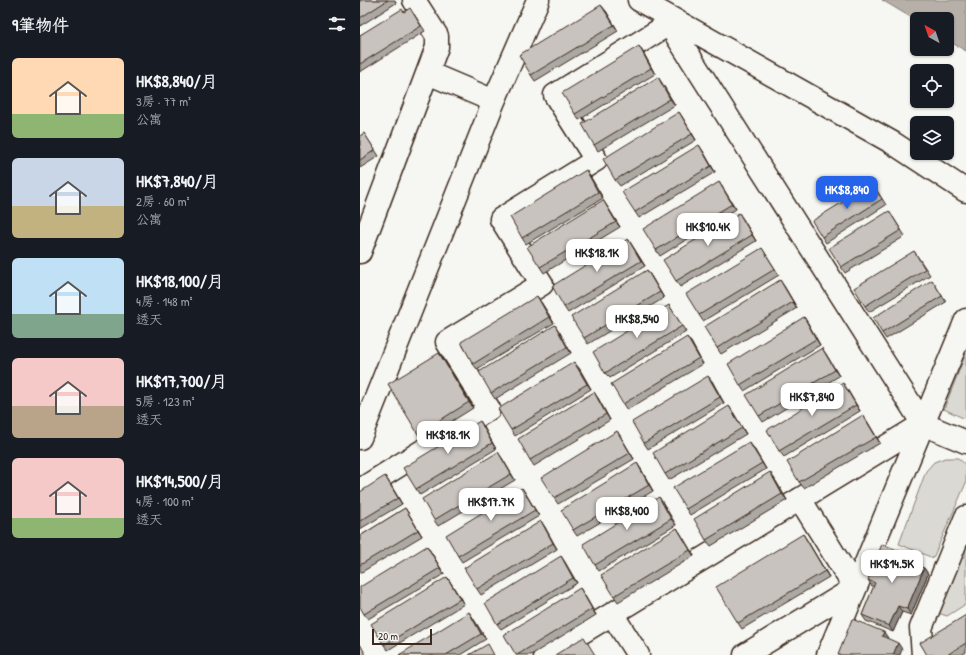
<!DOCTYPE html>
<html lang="zh-TW">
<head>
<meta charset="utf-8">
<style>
	body { margin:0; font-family:"Patrick Hand","LXGW WenKai TC",sans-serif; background:#20242c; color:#f1f3f6; height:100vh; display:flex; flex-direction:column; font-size:15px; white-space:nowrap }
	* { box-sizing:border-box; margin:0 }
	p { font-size:13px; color:#9ea1a6 }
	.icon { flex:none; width:22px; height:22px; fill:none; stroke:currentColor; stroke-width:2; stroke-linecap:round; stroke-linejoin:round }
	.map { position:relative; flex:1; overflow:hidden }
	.panel { display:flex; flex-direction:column; background:#171b24; width:360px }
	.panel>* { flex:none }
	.needle { width:26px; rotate:320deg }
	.controls { position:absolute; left:550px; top:12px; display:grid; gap:8px }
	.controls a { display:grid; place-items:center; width:44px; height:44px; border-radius:6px; background:#171b24; box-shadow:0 1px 3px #0004; font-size:20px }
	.scale { position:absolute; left:12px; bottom:10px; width:60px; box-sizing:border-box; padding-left:4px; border:2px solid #3b2a1e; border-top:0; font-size:11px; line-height:14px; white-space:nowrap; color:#3b2a1e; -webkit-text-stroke:3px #f6f6f2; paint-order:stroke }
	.price { position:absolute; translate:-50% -34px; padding:0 9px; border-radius:8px; background:#fff; color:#222; font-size:13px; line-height:26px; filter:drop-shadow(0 1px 2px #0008) }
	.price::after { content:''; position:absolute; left:50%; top:24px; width:12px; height:9px; margin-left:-6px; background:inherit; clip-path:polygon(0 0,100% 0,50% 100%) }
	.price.active { background:#2563eb; color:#fff }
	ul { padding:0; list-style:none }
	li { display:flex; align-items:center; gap:12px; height:100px; padding:0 12px }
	li span { display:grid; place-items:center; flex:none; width:112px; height:80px; border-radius:6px; color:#555 }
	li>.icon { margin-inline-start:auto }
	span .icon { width:48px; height:48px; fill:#fffc; stroke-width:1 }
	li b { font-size:17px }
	h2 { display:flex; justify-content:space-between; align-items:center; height:48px; padding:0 12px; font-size:17px }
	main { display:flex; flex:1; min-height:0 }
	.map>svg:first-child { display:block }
</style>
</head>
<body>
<main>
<section class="panel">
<h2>9筆物件<svg class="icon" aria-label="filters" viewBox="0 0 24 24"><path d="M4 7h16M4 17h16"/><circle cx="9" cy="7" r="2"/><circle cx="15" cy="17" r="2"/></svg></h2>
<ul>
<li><span style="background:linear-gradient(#ffd9b3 70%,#8fb573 0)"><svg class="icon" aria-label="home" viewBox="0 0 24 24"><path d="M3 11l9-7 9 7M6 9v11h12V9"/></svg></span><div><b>HK$8,840/月</b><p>3房 · 77 m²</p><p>公寓</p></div></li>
<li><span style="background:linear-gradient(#c9d6e8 60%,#c2b280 0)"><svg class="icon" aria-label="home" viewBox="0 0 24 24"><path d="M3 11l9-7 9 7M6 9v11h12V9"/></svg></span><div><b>HK$7,840/月</b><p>2房 · 60 m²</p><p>公寓</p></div></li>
<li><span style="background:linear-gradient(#bfe0f5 70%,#7fa58c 0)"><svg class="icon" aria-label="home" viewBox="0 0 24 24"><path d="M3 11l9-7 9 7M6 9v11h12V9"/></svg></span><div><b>HK$18,100/月</b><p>4房 · 148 m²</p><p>透天</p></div></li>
<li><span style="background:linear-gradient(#f6c9c9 60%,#b9a48a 0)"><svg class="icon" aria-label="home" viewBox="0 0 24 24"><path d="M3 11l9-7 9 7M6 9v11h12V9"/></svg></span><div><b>HK$17,700/月</b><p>5房 · 123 m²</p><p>透天</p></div></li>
<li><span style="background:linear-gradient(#f6c9c9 75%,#8fb573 0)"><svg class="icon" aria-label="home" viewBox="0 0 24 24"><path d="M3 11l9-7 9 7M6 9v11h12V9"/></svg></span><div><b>HK$14,500/月</b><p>4房 · 100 m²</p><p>透天</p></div></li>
</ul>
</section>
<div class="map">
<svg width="606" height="655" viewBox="0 0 606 655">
	<rect width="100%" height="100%" fill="#f6f6f2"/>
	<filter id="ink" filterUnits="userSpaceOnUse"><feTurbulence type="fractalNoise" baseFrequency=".025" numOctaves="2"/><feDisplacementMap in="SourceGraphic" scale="8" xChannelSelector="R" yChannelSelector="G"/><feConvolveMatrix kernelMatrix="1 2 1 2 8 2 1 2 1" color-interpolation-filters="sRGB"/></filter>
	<g filter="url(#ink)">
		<path fill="#dad9d3" stroke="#8a8278" d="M606 353V416L603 418 584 409Z
			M585 458H598L606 465V483L573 558 539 544 566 471 574 462Z
			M606 543V604L587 616 578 613Z"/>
		<path fill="#b6b0a9" stroke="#857a71" d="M522 0H606V51L587 40V19H557V21Z"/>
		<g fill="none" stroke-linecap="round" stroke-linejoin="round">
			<g stroke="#3b2a1e" stroke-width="25">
				<path id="minor" d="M279 0 533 143 606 191
					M68 73 134 101
					M0 252 77 47V36L54 0
					M0 438 134 101 178 0
					M0 490 129 409 87 342 182 284 141 219 236 160 195 95 309 24 563 424 606 442
					M252 614 278 655
					M185 655 563 424
					M385 655 495 588 440 499
					M468 655 606 320
					M563 655 561 628 606 517"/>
			</g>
			<use href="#minor" stroke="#f6f6f2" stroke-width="22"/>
		</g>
		<path fill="#aca8a3" stroke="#3b2a1e" d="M0 0H35L36 3 0 26Z
			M246 11 258 31 175 81 171 75Z
			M44 12 54 14 65 31 0 72V35Z
			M283 52 295 74 219 120 215 114Z
			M298 77 315 105 238 151 234 145Z
			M319 112 336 140 260 186 255 180Z
			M4 133 19 156 0 168V136Z
			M343 151 355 172 279 218 275 212Z
			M230 176 243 198 166 244 162 238Z
			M359 182 376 209 300 256 296 250Z
			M516 189 526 205 466 243 462 237Z
			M247 206 260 227 184 273 180 267Z
			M533 217 545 236 485 273 481 267Z
			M383 219 396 241 320 287 316 281Z
			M268 239 285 266 208 313 204 307Z
			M402 248 419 275 343 321 339 315Z
			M554 251 570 275 509 312 505 306Z
			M291 276 304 298 228 344 224 338Z
			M572 280 586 302 526 339 522 333Z
			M424 286 437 308 361 354 357 348Z
			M181 302 194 323 117 369 113 364Z
			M309 305 326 332 250 378 245 373Z
			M444 317 460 345 384 391 380 385Z
			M199 331 211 353 135 399 131 393Z
			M331 342 343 364 267 410 263 404Z
			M466 354 479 376 403 422 399 416Z
			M83 359 113 408 62 440 58 434Z
			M219 368 231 389 155 436 151 430Z
			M352 381 364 403 288 449 284 443Z
			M487 389 500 411 424 457 419 451Z
			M238 398 250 420 174 466 170 460Z
			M373 412 386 434 309 480 305 474Z
			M120 421 136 449 60 495 56 489Z
			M507 421 520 443 444 488 439 482Z
			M257 431 274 459 198 504 194 498Z
			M393 447 406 469 330 515 326 509Z
			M142 458 155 480 78 526 74 520Z
			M281 469 293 491 217 536 213 530Z
			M414 478 427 500 351 546 346 540Z
			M29 482 42 504 0 529V492Z
			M162 488 179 516 102 562 98 556Z
			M299 497 316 525 239 571 235 565Z
			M45 508 62 536 0 573V536Z
			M181 521 197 549 121 595 117 589Z
			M317 528 334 556 258 602 254 596Z
			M443 534 469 577 382 629 378 623Z
			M71 552 84 574 8 619 4 614Z
			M201 556 217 583 141 629 137 624Z
			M561 564 560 567 564 568 568 574 551 615 542 612 533 632 506 621 502 615 514 586H512L508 580Z
			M87 577 104 604 28 650 24 645Z
			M220 588 236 615 171 655H156Z
			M606 615V652L601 655H567Z
			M113 618 126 639 100 655H39Z"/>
		<path fill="#8c8885" stroke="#3b2a1e" d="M241 5 246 11 258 31 254 25Z
			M279 46 283 52 295 74 291 68Z
			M298 77 302 83 315 105 310 99Z
			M319 112 323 118 336 140 332 134Z
			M339 145 343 151 355 172 351 166Z
			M226 170 230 176 243 198 238 192Z
			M359 182 363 188 376 209 372 204Z
			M243 200 247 206 260 227 256 222Z
			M379 213 383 219 396 241 392 235Z
			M268 239 272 245 285 266 281 261Z
			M287 270 291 276 304 298 300 292Z
			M420 280 424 286 437 308 433 302Z
			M177 296 181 302 194 323 189 317Z
			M444 317 448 323 460 345 456 339Z
			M195 325 199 331 211 353 207 347Z
			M327 337 331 342 343 364 339 358Z
			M462 348 466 354 479 376 475 370Z
			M79 353 83 359 113 408 109 402Z
			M214 362 219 368 231 389 227 384Z
			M348 376 352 381 364 403 360 397Z
			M483 383 487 389 500 411 496 405Z
			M234 392 238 398 250 420 246 414Z
			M369 406 373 412 386 434 382 428Z
			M503 415 507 421 520 443 516 437Z
			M120 421 124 427 136 449 132 443Z
			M257 431 261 437 274 459 270 453Z
			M389 442 393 447 406 469 402 463Z
			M138 452 142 458 155 480 151 474Z
			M277 463 281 469 293 491 289 485Z
			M410 472 414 478 427 500 422 494Z
			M25 476 29 482 42 504 38 498Z
			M162 488 166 494 179 516 175 510Z
			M299 497 303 503 316 525 311 519Z
			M45 508 49 514 62 536 58 530Z
			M181 521 185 527 197 549 193 543Z
			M317 528 321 534 334 556 330 550Z
			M443 534 447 540 469 577 465 571Z
			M67 546 71 552 84 574 80 568Z
			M201 556 205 562 217 583 213 578Z
			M557 558 561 564 559 570 554 564Z
			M564 568 568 574 551 615 547 609Z
			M87 577 91 583 104 604 100 599Z
			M220 588 224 594 236 615 232 609Z
			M538 606 542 612 533 632 529 626Z
			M109 612 113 618 126 639 121 634Z
			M524 632 528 638 526 642 522 636Z
			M538 643 542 649 540 655H533Z"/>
		<path fill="#c8c3be" stroke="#3b2a1e" d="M0 0H28L0 18Z
			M241 5 254 25 171 75 159 55Z
			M50 8 61 26 0 64V35L42 9 44 12Z
			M279 46 291 68 215 114 202 93Z
			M298 77 310 99 234 145 222 124Z
			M319 112 332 134 255 180 243 159Z
			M4 133 15 150 0 160V136Z
			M339 145 351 166 275 212 262 192Z
			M226 170 238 192 162 238 150 217Z
			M359 182 372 204 296 250 283 229Z
			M512 184 522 199 462 237 452 221Z
			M243 200 256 222 180 267 167 247Z
			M529 211 541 230 481 267 469 248Z
			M379 213 392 235 316 281 303 260Z
			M268 239 281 261 204 307 192 286Z
			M402 248 415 269 339 315 326 294Z
			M554 251 565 269 505 306 494 288Z
			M287 270 300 292 224 338 211 317Z
			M420 280 433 302 357 348 344 327Z
			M572 280 582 296 522 333 513 318Z
			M177 296 189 317 113 364 101 342Z
			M309 305 322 326 245 373 233 352Z
			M444 317 456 339 380 385 368 364Z
			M195 325 207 347 131 393 119 372Z
			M327 337 339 358 263 404 251 384Z
			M462 348 475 370 399 416 386 395Z
			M79 353 109 402 58 434 28 384Z
			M214 362 227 384 151 430 138 409Z
			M348 376 360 397 284 443 272 422Z
			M483 383 496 405 419 451 407 430Z
			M234 392 246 414 170 460 158 439Z
			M369 406 382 428 305 474 293 453Z
			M503 415 516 437 439 482 427 462Z
			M120 421 132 443 56 489 43 468Z
			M257 431 270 453 194 498 181 478Z
			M389 442 402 463 326 509 313 488Z
			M138 452 151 474 74 520 62 499Z
			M277 463 289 485 213 530 201 510Z
			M410 472 422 494 346 540 334 519Z
			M25 476 38 498 0 521V492Z
			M162 488 175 510 98 556 86 535Z
			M299 497 311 519 235 565 223 544Z
			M45 508 58 530 0 565V536Z
			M181 521 193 543 117 589 104 568Z
			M317 528 330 550 254 596 241 575Z
			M443 534 465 571 378 623 356 587Z
			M522 544 557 558 554 564 564 568 547 609 538 606 529 626 502 615 515 583 508 580Z
			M67 546 80 568 4 614 0 607V587Z
			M201 556 213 578 137 624 125 603Z
			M87 577 100 599 24 645 11 624Z
			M220 588 232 609 157 655H156L144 635Z
			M109 612 121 634 86 655H39Z
			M606 615V643L587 655H567L560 643Z
			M492 619 524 632 522 636 538 643 533 655H478Z
			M224 637 235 655H195Z
			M0 644 6 655H0Z
			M128 644 134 655H109Z"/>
	</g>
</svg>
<div class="controls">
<a><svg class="needle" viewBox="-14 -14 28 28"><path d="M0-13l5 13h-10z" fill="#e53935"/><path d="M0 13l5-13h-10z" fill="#9ea1a6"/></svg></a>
<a><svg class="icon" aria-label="locate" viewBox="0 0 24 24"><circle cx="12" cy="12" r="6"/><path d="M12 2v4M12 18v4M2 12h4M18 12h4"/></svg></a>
<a><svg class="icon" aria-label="layers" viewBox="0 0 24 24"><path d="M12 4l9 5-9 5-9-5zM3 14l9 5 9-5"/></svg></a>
</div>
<div class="scale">20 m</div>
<b class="price active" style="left:487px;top:210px">HK$8,840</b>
<b class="price" style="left:348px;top:247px">HK$10.4K</b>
<b class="price" style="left:237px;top:273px">HK$18.1K</b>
<b class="price" style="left:277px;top:339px">HK$8,540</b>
<b class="price" style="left:452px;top:417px">HK$7,840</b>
<b class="price" style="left:88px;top:455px">HK$18.1K</b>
<b class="price" style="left:131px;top:522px">HK$17.7K</b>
<b class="price" style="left:267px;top:531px">HK$8,400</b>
<b class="price" style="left:532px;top:584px">HK$14.5K</b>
</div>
</main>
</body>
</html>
